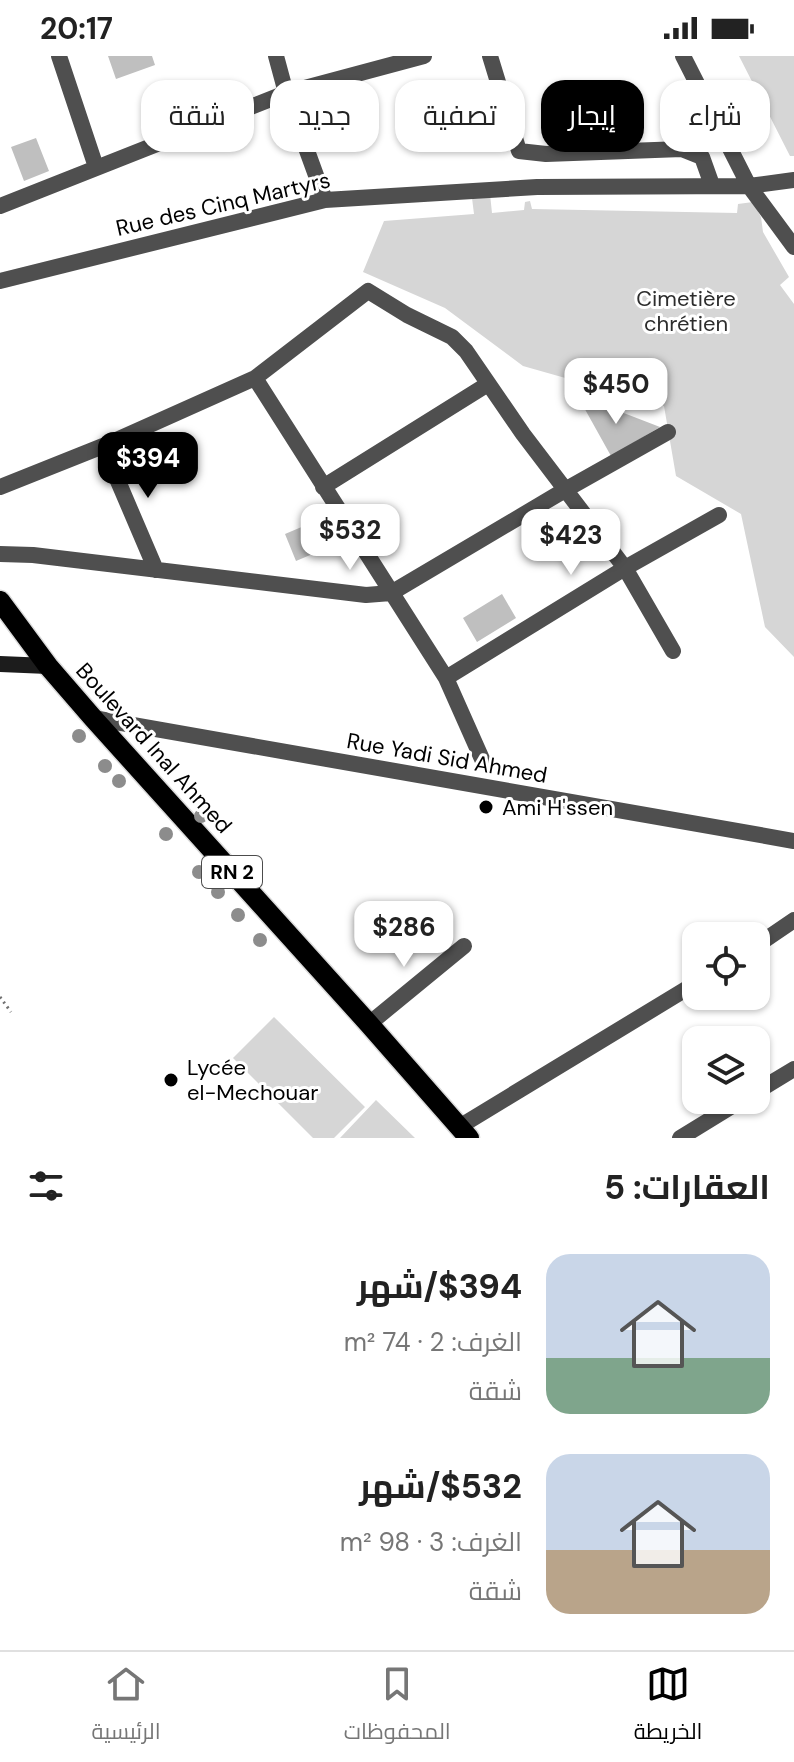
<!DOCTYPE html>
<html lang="ar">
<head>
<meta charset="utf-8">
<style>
	body { margin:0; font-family:"DM Sans",Cairo,sans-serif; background:#f2f2f2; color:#222; direction:rtl; height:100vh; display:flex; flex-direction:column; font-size:30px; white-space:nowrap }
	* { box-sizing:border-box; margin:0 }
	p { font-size:26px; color:#767676 }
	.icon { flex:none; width:44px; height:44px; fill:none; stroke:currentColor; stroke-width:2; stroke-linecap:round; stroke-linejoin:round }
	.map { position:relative; height:1082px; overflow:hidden; direction:ltr }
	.drawer { display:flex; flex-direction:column; background:#fff; flex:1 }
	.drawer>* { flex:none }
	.hud { position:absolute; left:24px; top:24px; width:746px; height:72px; direction:rtl; display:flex; gap:16px }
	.tools { position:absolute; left:682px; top:866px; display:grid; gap:16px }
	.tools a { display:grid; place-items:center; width:88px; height:88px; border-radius:16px; background:#fff; box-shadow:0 2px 6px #0004; font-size:40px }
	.price { position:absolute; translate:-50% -68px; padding:0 18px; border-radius:16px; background:#fff; color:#222; font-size:26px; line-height:52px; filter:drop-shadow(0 2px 4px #0008) }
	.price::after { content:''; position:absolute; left:50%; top:48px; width:24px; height:18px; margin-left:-12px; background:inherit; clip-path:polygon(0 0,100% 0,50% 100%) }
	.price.active { background:#000; color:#fff }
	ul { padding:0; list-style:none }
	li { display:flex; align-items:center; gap:24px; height:200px; padding:0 24px }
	li span { display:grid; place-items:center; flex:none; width:224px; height:160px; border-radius:24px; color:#555 }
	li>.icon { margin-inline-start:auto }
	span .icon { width:96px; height:96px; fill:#fffc; stroke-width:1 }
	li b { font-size:34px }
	h2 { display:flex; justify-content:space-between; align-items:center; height:96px; padding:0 24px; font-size:34px }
	.tag { padding:0 28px; border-radius:24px; background:#fff; box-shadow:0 2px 6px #0004; font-size:28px; line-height:72px }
	.tag.active { background:#000; color:#fff }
	.status { display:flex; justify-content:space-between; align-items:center; height:56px; padding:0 40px; background:#fff; direction:ltr }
	.status svg { height:22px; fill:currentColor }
	.dock { display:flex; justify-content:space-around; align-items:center; height:112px; border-top:2px solid #e0e0e0; background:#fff; font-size:22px; color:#767676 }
	.dock a { display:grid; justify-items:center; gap:4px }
	.dock .active { color:#000 }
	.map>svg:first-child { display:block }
</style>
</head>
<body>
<div class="status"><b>20:17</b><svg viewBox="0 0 49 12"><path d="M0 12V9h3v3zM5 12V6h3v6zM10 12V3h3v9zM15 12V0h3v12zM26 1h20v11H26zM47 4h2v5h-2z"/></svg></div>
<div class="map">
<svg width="794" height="1082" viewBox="0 0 794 1082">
	<rect width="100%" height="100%" fill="#fff"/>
	<path fill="#d6d6d6" d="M739 0H794V100H790Z
		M490 138 492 157 524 154 525 146 530 145 532 153 737 157 738 148 753 146 761 161 763 176 789 221 780 229 794 248V601L765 571 741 458 676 420 664 350 523 310 445 252 363 216 384 165 474 158 472 142Z
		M274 961 365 1051 334 1082H313L233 1002Z
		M376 1044 415 1082H340Z"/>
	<path fill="#bfbfbf" d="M108 0H152L155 9 116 23Z
		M36 82 49 115 24 125 11 91Z
		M577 339 660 371 611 400Z
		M311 467 322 494 296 505 285 478Z
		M502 538 516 562 477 586 463 562Z"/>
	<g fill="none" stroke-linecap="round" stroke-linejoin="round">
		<g stroke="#dbdbdb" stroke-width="23">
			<path id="primary" d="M0 545 48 610 93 662 369 968 469 1082"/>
		</g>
		<path stroke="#717171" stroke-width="3" stroke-dasharray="2 4" stroke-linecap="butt" d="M0 941 11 956"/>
		<path stroke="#4f4f4f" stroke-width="16" d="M59 0 96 111
			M276 0 286 37 325 144
			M490 0 519 95 546 98 682 93 702 101 712 129
			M683 0 749 130 794 191
			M0 150 286 37 424 0
			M0 225 325 144 537 131 749 130 794 124
			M255 322 446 622 482 703
			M103 390 156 514
			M0 431 103 390 255 322 368 235 407 259 452 281 466 295 523 378 625 512 673 595
			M323 431 488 328
			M0 498 33 499 366 539 391 537 565 434 668 376
			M446 622 625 512 719 459
			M93 662 794 785
			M756 890 794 864
			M369 968 464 890
			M756 1036 794 1013
			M459 1071 696 927
			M680 1082 742 1044"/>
		<path stroke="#1c1c1c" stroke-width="16" d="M0 608 48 610"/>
		<use href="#primary" stroke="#000" stroke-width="20"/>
	</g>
	<g fill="#8c8c8c">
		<circle cx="79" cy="680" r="7"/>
		<circle cx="105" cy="710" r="7"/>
		<circle cx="119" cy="725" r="7"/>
		<circle cx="201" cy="760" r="7"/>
		<circle cx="166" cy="778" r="7"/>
		<circle cx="199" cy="816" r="7"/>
		<circle cx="218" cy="836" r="7"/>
		<circle cx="238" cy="859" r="7"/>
		<circle cx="260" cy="884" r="7"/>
	</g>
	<g fill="#000" stroke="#fff" stroke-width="3">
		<circle cx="486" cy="751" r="8"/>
		<circle cx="171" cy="1024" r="8"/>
	</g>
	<g text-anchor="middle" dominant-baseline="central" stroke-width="6" stroke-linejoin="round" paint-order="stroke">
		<rect fill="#fff" stroke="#4c4c4c" stroke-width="2" x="202" y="800" width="60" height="32" rx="6"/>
		<g font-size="20" font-weight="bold" fill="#000">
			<text x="232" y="816">RN 2</text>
		</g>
		<g font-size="22" fill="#000" stroke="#fff">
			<text transform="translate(223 148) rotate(-13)">Rue des Cinq Martyrs</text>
			<text transform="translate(154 692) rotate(48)">Boulevard Inal Ahmed</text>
			<text transform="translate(447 702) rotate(10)">Rue Yadi Sid Ahmed</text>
		</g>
		<g font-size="22" fill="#2d2d2d" stroke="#fff">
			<text x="686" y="242">Cimetière<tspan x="686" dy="25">chrétien</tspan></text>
		</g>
		<g font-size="22" fill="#000" stroke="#fff" text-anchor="start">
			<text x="502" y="751">Ami H'ssen</text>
			<text x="187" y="1011">Lycée<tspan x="187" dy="25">el-Mechouar</tspan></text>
		</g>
	</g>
</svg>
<div class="tools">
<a><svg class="icon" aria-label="locate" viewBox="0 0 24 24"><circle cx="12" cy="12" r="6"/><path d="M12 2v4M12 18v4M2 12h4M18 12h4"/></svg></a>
<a><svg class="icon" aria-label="layers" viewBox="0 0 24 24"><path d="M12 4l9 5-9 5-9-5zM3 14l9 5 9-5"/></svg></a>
</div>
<b class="price" style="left:616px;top:370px">$450</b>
<b class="price active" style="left:148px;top:444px">$394</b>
<b class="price" style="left:350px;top:516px">$532</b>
<b class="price" style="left:571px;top:521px">$423</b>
<b class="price" style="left:404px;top:913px">$286</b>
<div class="hud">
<a class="tag">شراء</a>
<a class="tag active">إيجار</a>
<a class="tag">تصفية</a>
<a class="tag">جديد</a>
<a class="tag">شقة</a>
</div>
</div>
<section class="drawer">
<h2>العقارات: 5<svg class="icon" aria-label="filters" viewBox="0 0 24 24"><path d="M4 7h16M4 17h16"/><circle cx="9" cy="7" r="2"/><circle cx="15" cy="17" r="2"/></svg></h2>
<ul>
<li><span style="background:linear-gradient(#c9d6e8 65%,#7fa58c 0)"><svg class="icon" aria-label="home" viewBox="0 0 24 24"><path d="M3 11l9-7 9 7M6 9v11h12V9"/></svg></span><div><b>$394/شهر</b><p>الغرف: 2 · 74 m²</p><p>شقة</p></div></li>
<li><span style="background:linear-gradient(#c9d6e8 60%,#b9a48a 0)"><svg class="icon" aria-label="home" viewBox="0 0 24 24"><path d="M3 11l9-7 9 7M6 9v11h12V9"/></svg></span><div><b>$532/شهر</b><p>الغرف: 3 · 98 m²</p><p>شقة</p></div></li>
</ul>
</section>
<nav class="dock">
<a class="active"><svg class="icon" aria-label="map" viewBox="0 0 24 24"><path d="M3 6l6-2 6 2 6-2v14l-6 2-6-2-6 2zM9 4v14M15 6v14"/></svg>الخريطة</a>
<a><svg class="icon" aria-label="saved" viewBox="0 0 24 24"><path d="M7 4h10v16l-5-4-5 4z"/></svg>المحفوظات</a>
<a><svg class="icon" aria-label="home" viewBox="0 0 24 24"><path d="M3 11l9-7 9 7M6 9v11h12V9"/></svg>الرئيسية</a>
</nav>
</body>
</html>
